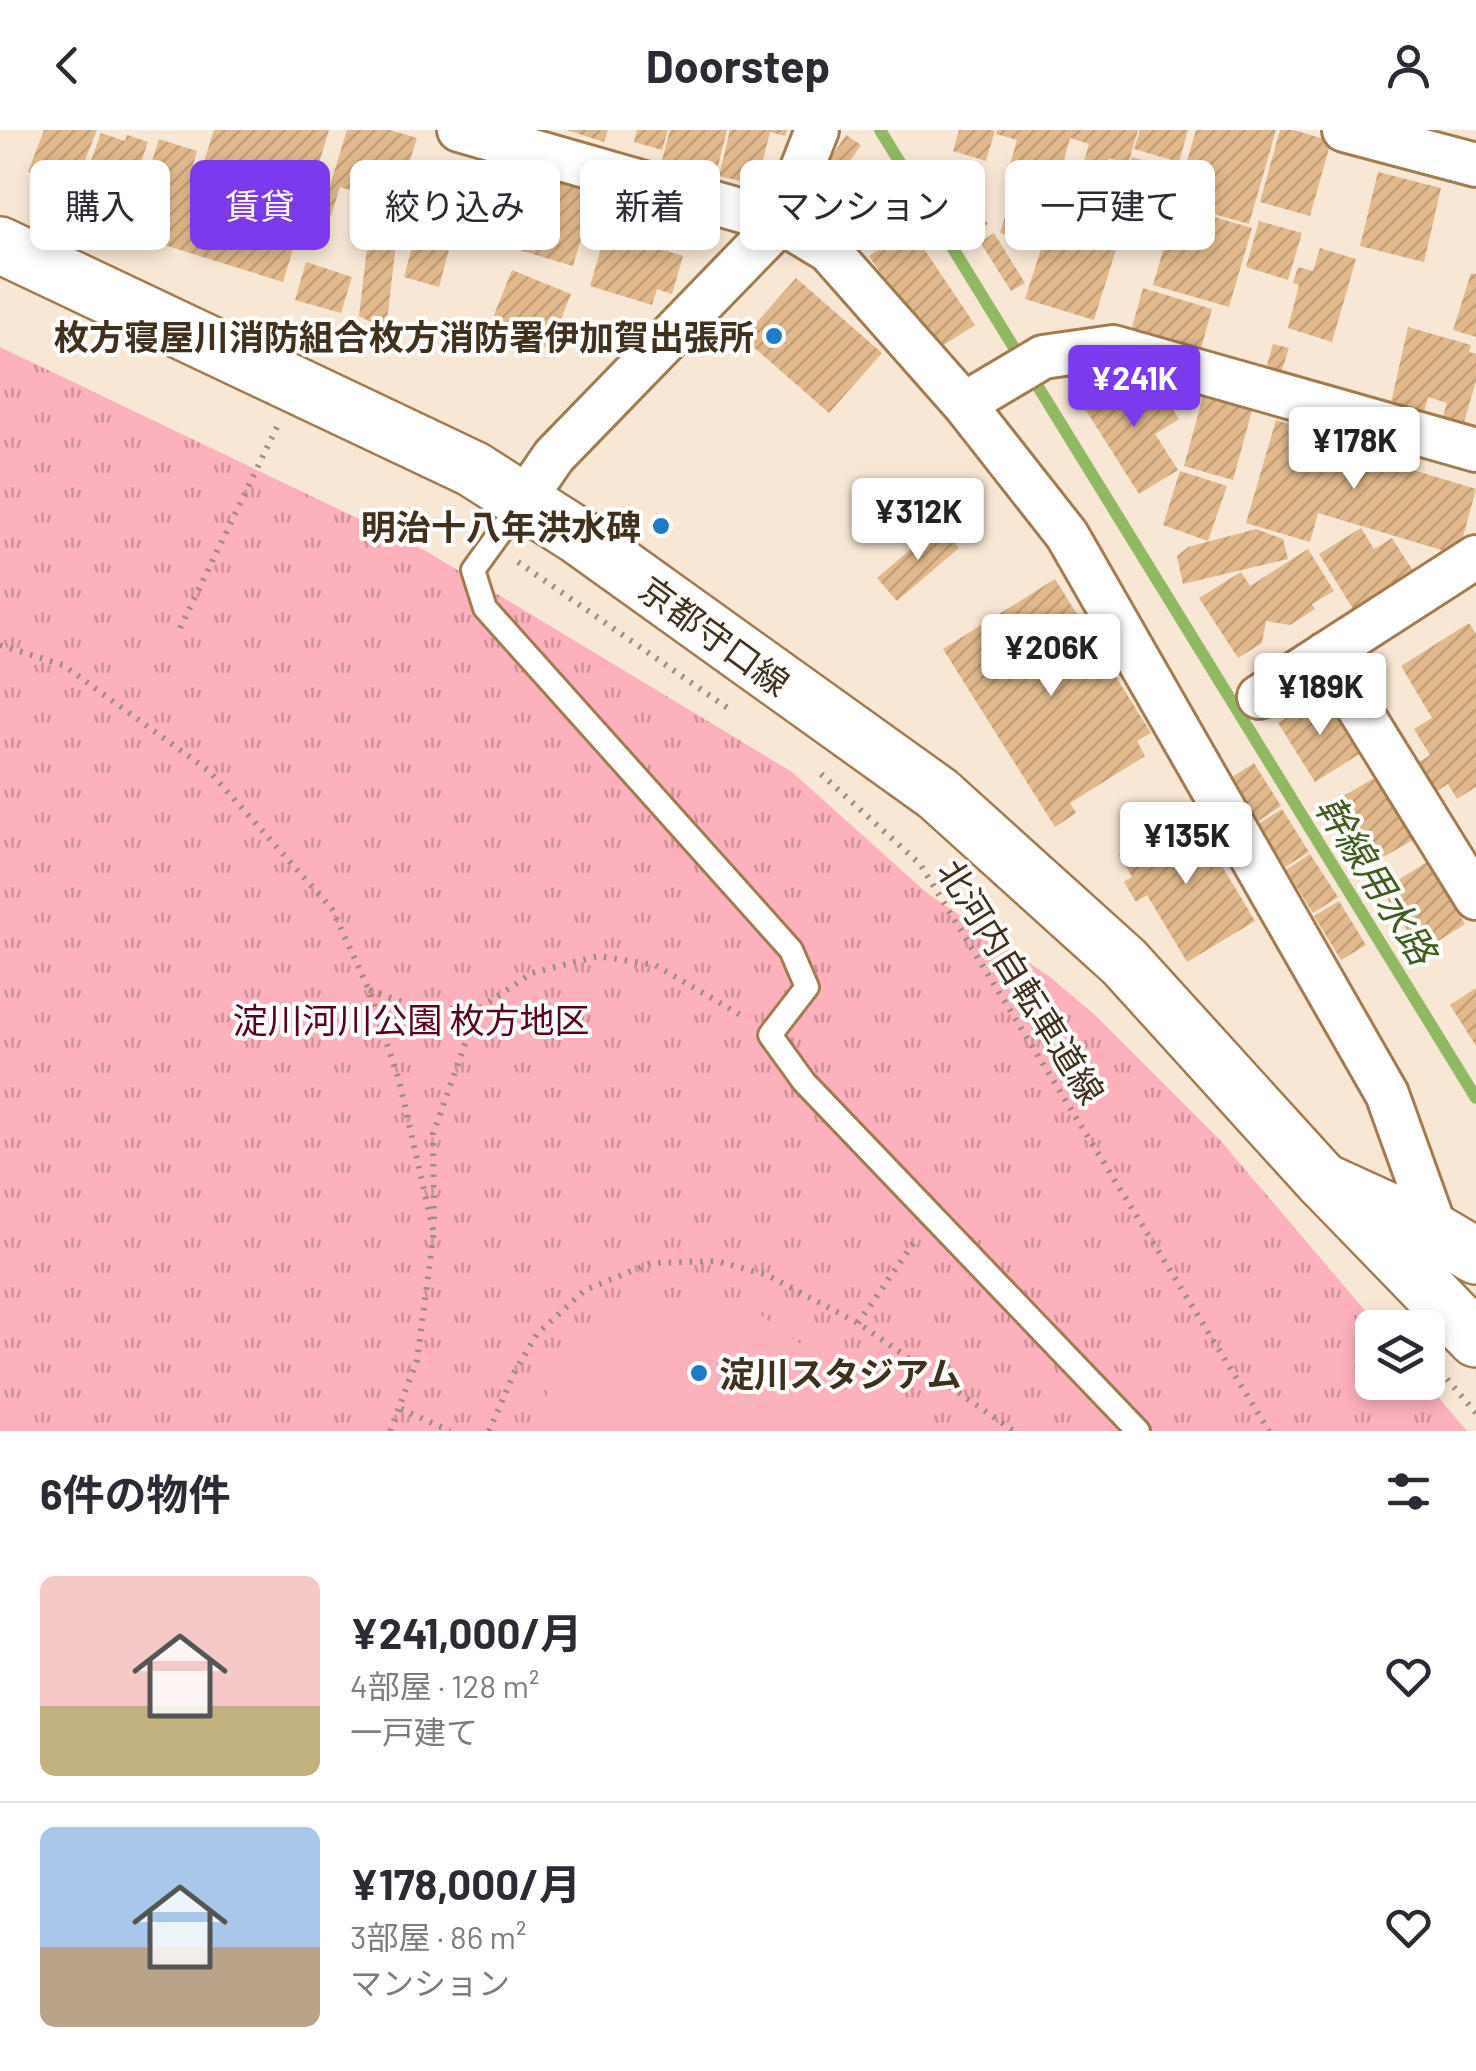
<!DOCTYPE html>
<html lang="ja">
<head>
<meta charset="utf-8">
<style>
	body { margin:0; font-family:Barlow,"Noto Sans JP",sans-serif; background:#f7f7f7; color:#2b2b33; height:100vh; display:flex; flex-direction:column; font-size:38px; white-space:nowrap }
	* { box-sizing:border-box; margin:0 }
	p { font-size:32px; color:#7c7c81 }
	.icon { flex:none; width:55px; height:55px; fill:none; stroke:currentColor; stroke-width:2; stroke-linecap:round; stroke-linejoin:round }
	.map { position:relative; height:1301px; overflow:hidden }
	.details { display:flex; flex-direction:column; background:#fff; flex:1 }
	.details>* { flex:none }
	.guide { position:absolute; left:30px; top:30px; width:1418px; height:90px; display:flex; gap:20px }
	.buttons { position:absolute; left:1355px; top:1180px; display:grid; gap:20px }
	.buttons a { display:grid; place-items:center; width:90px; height:90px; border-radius:15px; background:#fff; box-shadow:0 5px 15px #0003; font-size:50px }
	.price { position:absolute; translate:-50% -85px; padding:0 22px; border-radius:10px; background:#fff; color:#222; font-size:32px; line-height:65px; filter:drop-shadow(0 2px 5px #0008) }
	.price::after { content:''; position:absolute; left:50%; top:60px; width:30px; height:22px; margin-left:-15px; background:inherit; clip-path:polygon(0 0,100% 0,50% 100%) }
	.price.active { background:#7c3aed; color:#fff }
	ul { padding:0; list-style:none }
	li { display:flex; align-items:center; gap:30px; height:250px; padding:0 40px }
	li+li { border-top:2px solid #e1e1e2 }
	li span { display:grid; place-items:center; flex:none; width:280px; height:200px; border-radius:15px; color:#555 }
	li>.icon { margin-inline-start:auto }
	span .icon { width:120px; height:120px; fill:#fffc; stroke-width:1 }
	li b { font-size:42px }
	h2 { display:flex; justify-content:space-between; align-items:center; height:120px; padding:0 40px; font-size:42px }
	.chip { padding:0 35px; border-radius:15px; background:#fff; box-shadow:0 5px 15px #0003; font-size:35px; line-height:90px }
	.chip.active { background:#7c3aed; color:#fff }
	header { display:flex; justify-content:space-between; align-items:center; height:130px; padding:0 40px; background:#fff; font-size:45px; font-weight:700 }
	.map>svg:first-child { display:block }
</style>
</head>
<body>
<header><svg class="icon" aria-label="back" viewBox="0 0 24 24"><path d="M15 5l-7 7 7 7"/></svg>Doorstep<svg class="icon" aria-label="person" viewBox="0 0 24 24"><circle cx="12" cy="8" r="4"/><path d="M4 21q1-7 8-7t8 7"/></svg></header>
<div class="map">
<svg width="1476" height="1301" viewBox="0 0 1476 1301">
	<defs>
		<pattern id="grass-tufts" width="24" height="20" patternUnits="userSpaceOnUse" patternTransform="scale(2.5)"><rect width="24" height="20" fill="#fcb1bd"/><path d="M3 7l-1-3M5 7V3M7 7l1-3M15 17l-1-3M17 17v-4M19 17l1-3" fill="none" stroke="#cd9099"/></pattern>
		<pattern id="building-hatch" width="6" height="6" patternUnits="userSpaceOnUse" patternTransform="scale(2.5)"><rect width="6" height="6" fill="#e1b98c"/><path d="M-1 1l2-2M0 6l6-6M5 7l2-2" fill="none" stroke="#c29f78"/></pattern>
	</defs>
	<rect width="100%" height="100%" fill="#f8e7d5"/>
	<path fill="url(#grass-tufts)" d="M0 217 426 421 792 642 927 763 1050 847 1096 886 1220 1010 1379 1197 1372 1198V1252L1426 1253 1467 1301H0Z"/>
	<path fill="#fcb1bd" d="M713 1169 752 1179 922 1301H530C557 1239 587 1188 658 1171 675 1167 696 1169 713 1169Z"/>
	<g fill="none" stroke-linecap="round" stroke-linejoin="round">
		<path stroke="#91b863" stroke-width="12" d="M880 0 1476 968"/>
	</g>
	<path fill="url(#building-hatch)" d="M44 0H97L73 60 28 42Z
		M214 0H329L283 152 129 104 159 9 197 21 193 35 202 38Z
		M347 0H390L417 8 396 74 340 57 331 86 323 78Z
		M567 0H608L604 12Z
		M637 0H668L662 20 634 12Z
		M670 0H727L716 44 662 30Z
		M730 0H787L785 6 770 2 757 55 719 46Z
		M959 0H995L986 31 953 21Z
		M997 0H1138L1128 34 1109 28 1099 63 1114 66 1107 90 1055 74 1063 48 1078 52 1089 14 1070 8 1054 67 1005 53 1017 10 996 4Z
		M1140 0H1188L1179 32 1134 19Z
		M1196 0H1276L1249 94 1179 74 1182 64 1178 63Z
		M1280 0H1293L1331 11 1310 86 1260 72Z
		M101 3 125 11 127 5 148 12 129 66 84 50Z
		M846 5 861 15 838 48 824 38Z
		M1132 27 1178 42 1160 101 1114 86Z
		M546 31 599 48 573 136 519 120Z
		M947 34 988 94 974 102 934 43Z
		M1378 42 1441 58 1424 132 1360 116Z
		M861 43 871 58 859 66 849 51Z
		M618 61 673 77 660 119 683 126 672 164 657 159 652 175 590 156Z
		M889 63 905 86 880 103 864 78Z
		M1012 63 1123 97 1094 190 1025 169 1042 116 1000 103Z
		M424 72 459 82 439 157 404 147Z
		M1176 76 1252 98 1229 177 1153 155Z
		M1259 91 1302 103 1288 150 1246 137Z
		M370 92 398 96 386 200 359 186Z
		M910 98 975 195 933 222 869 126Z
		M994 103 1025 153 1011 161 980 112Z
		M1320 118 1356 129 1332 212 1288 198 1299 155 1293 153 1298 137 1313 141Z
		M306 132 352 147 341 183 295 170Z
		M512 140 571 164 549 219 490 195Z
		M1471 143 1476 144V207L1453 200Z
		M796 148 882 223 829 283 743 208Z
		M1143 158 1212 179 1200 222 1131 201Z
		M1408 197 1471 215 1469 222 1476 224V251L1462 299 1441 293 1447 273 1428 267 1424 282 1391 273Z
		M1273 214 1289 218 1281 243 1266 239Z
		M1119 247 1132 268 1156 252 1179 289 1155 304 1178 340 1139 364 1080 271Z
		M1204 263 1253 277 1233 350 1184 336Z
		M1276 290 1392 325 1390 333 1476 359 1458 425 1318 383 1310 412 1246 393Z
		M1180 341 1227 356 1208 411 1163 395Z
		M939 395 959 418 897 471 877 448Z
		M1361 398 1374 419 1392 408 1419 450 1358 487 1319 424Z
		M1256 399 1283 409 1288 429 1183 454 1177 426 1188 417Z
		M1308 419 1334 461 1312 474 1315 479 1290 495 1266 491 1262 513 1238 528 1199 468 1241 442 1250 456Z
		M1055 449 1151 603 1137 611 1145 626 1070 673 1076 683 1055 697 943 519Z
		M1469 493 1476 504V657L1457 669 1448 654 1434 663 1416 634 1430 625 1414 599 1432 588 1401 536Z
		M1324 564 1361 623 1315 652 1278 593Z
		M1254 633 1281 676 1257 692 1229 649Z
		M1376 647 1413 710 1366 737 1328 675Z
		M1282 679 1309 722 1285 737 1258 694Z
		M1190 683 1255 791 1187 832 1147 765 1136 772 1124 752 1132 747 1119 725Z
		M1310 724 1338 767 1313 783 1286 740Z
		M1427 732 1465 794 1421 822 1382 760Z
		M1339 771 1366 815 1341 830 1314 786Z
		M1476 858V916L1450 875Z"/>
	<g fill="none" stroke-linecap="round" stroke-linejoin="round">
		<g stroke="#a27c51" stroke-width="28">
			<path id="service" d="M523 371 473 440 485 478 791 820 807 857 770 905 804 952 1138 1301"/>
		</g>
		<g stroke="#a27c51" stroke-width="48">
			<path id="minor" d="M459 0 781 92 829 121 964 274 1067 405 1387 964 1437 1103
				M1344 0 1476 35
				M964 274 1043 227 1113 217 1476 320
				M523 371 554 326 781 92 817 0
				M1325 524 1476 768
				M1259 567 1476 427"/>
		</g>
		<g stroke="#a27c51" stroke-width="60">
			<path id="secondary" d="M1323 1051 1437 1103 1476 1126"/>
		</g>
		<g stroke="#a27c51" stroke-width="60">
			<path id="primary" d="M0 115 473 339 578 406 938 664 1124 832 1321 1049 1476 1209"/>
		</g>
		<path stroke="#9f8e7c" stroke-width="6" stroke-dasharray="2.5 8" stroke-linecap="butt" d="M518 432 729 579
			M180 498 277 297
			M0 515 63 535 209 641 332 779 369 860 399 950 434 1104
			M821 644 920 734 1269 1301
			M369 860 419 878 477 880
			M434 1089 433 1004 477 880 532 843 598 826 655 835 744 887
			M858 1193 915 1111
			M1447 1249 1476 1283
			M401 1279 450 1301
			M390 1301 417 1230 434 1101
			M489 1301 515 1241 537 1204 585 1160 651 1133 717 1131 767 1145 858 1193 1014 1301"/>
		<use href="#service" stroke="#fff" stroke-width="22"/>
		<use href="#minor" stroke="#fff" stroke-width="42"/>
		<use href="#secondary" stroke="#fff" stroke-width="55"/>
		<use href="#primary" stroke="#fff" stroke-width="55"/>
	</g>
	<g fill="#1f7bc8" stroke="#fff" stroke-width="4">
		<circle cx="774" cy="206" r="10"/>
		<circle cx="661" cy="396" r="10"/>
		<circle cx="699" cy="1243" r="10"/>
	</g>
	<g text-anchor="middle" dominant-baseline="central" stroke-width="8" stroke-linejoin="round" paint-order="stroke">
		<g font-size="35" font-weight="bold" fill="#40301e" stroke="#fff" text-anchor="end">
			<text x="754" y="206">枚方寝屋川消防組合枚方消防署伊加賀出張所</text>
			<text x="641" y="396">明治十八年洪水碑</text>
			<text x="719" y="1243" text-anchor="start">淀川スタジアム</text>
		</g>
		<g font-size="35" fill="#40301e" stroke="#fff">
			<text transform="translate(715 505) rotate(36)">京都守口線</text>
			<text transform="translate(1022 851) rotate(58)">北河内自転車道線</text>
		</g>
		<g font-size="35" fill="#59001f" stroke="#fff">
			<text x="411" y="889">淀川河川公園 枚方地区</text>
		</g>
		<g font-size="38" font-style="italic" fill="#425c20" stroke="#fff">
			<text transform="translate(1377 749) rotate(58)">幹線用水路</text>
		</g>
	</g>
</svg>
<div class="buttons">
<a><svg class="icon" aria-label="layers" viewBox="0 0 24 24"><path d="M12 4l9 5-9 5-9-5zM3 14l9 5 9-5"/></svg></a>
</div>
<b class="price active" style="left:1134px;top:300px">¥241K</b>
<b class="price" style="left:1354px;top:362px">¥178K</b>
<b class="price" style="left:918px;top:433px">¥312K</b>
<b class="price" style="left:1051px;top:569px">¥206K</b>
<b class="price" style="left:1320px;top:608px">¥189K</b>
<b class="price" style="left:1186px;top:757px">¥135K</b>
<div class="guide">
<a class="chip">購入</a>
<a class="chip active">賃貸</a>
<a class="chip">絞り込み</a>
<a class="chip">新着</a>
<a class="chip">マンション</a>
<a class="chip">一戸建て</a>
</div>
</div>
<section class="details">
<h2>6件の物件<svg class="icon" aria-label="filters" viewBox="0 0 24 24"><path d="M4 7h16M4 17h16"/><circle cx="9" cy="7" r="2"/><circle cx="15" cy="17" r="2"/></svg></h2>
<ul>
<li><span style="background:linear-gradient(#f6c9c9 65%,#c2b280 0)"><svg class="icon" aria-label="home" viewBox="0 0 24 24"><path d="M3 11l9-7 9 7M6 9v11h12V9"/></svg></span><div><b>¥241,000/月</b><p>4部屋 · 128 m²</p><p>一戸建て</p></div><svg class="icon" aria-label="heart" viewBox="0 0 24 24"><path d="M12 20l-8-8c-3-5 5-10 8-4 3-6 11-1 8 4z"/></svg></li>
<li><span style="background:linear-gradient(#a9c7e8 60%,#b9a48a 0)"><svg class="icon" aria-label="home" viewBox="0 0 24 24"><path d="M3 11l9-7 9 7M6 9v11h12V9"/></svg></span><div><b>¥178,000/月</b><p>3部屋 · 86 m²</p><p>マンション</p></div><svg class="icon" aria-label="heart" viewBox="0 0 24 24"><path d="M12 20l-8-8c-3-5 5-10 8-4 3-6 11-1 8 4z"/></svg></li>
</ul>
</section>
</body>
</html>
